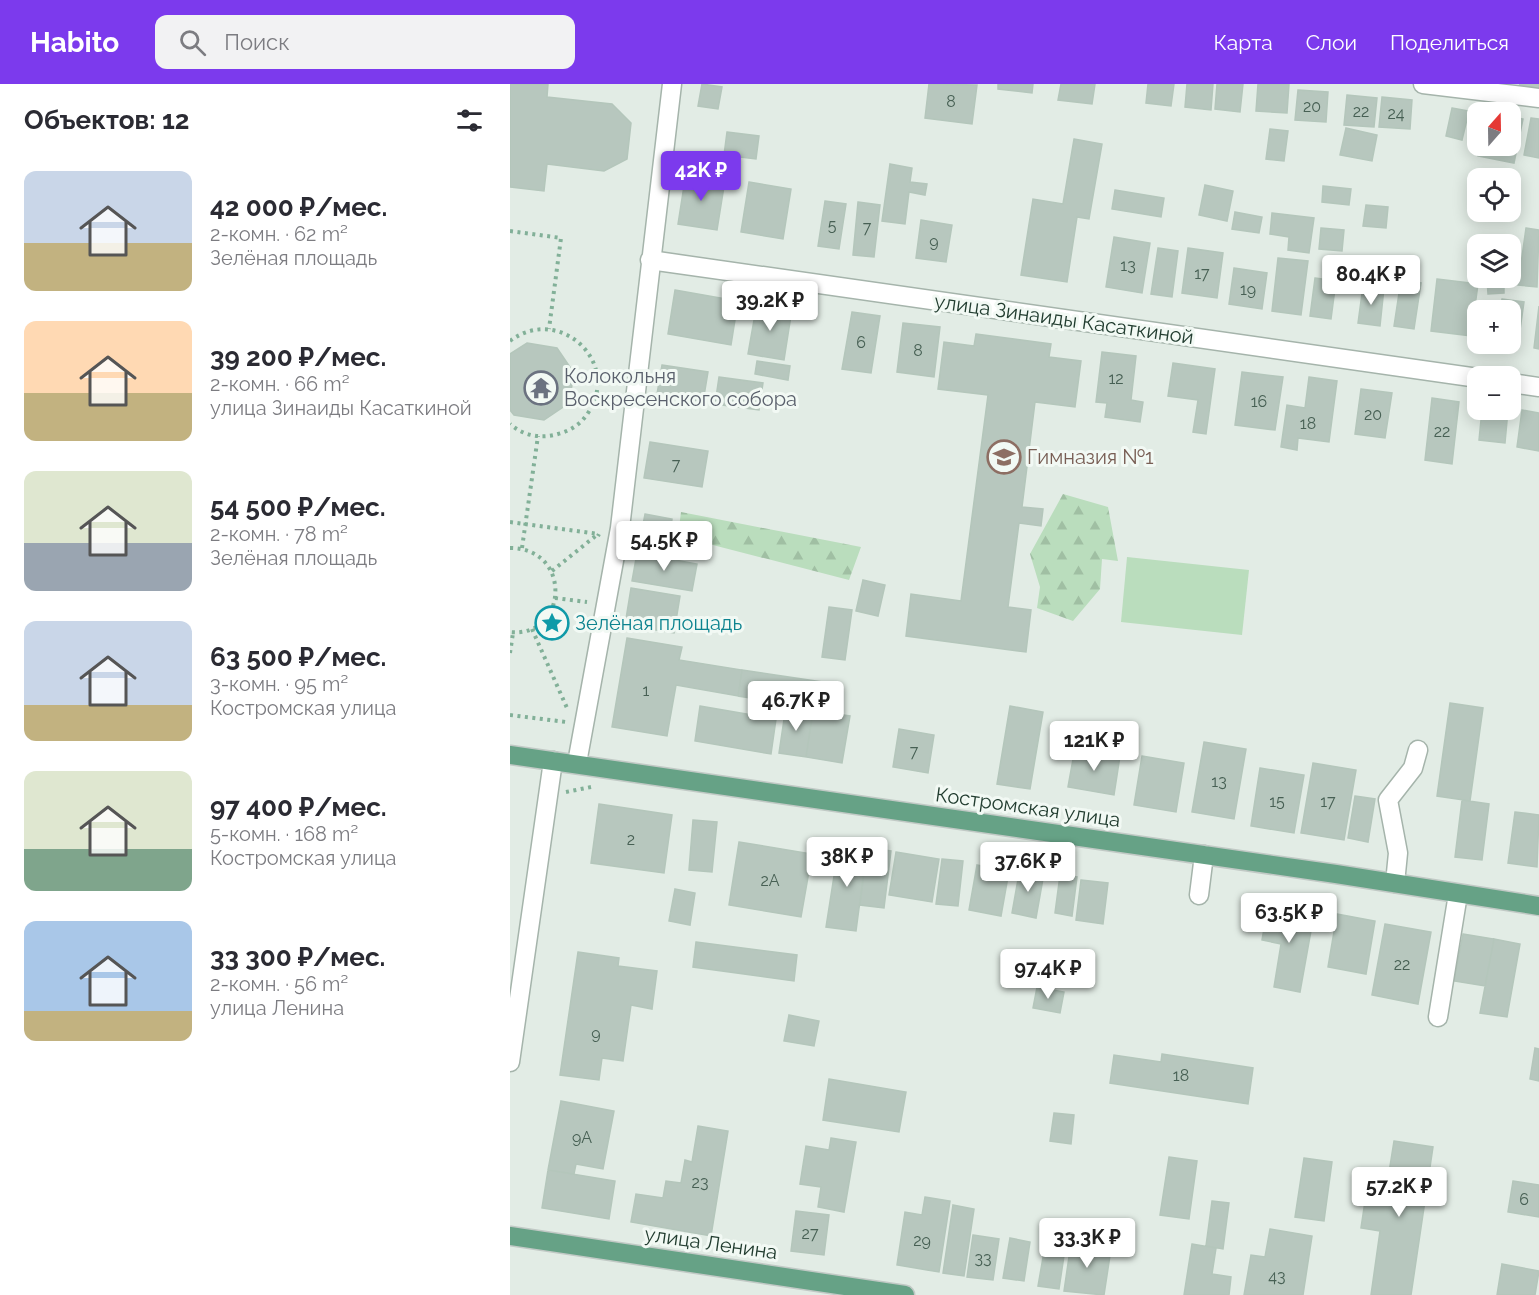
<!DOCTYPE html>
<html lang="ru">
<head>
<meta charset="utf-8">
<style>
	body { margin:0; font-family:Raleway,sans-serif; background:#f2f2f3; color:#2b2b33; height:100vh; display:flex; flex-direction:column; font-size:22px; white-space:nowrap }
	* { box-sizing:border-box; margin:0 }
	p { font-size:20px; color:#7c7c81 }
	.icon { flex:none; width:33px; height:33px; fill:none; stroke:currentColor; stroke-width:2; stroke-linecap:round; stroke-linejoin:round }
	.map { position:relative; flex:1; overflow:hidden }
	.side { display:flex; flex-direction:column; background:#fff; width:510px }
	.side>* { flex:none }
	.needle { width:39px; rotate:20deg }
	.fabs { position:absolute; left:957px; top:18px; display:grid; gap:12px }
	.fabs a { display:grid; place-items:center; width:54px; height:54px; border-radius:12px; background:#fff; box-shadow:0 3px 15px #0003; font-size:30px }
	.price { position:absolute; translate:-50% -51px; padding:0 14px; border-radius:6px; background:#fff; color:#222; font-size:20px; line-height:39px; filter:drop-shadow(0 2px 3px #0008) }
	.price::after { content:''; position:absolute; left:50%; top:36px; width:18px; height:14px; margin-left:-9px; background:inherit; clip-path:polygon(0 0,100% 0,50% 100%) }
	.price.active { background:#7c3aed; color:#fff }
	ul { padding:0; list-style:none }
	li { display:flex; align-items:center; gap:18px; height:150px; padding:0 24px }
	li span { display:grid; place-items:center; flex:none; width:168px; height:120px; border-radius:12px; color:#555 }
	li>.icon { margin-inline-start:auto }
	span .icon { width:72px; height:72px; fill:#fffc; stroke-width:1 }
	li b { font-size:26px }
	h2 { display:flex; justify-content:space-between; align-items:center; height:72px; padding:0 24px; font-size:26px }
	header { display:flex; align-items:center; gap:36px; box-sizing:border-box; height:84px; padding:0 30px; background:#7c3aed; color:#fff }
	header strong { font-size:28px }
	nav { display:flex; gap:33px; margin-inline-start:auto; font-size:21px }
	.search { width:420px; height:54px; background:#f2f2f3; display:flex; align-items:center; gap:15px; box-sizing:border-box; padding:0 21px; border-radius:12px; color:#7c7c81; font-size:22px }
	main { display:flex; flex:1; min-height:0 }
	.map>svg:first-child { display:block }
</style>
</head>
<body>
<header>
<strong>Habito</strong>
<div class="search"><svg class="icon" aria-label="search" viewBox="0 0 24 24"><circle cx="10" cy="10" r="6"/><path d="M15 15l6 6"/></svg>Поиск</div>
<nav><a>Карта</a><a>Слои</a><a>Поделиться</a></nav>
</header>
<main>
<section class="side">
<h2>Объектов: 12<svg class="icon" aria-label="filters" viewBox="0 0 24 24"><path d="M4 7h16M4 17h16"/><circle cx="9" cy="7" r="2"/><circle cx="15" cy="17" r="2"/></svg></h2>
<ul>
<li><span style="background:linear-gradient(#c9d6e8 60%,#c2b280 0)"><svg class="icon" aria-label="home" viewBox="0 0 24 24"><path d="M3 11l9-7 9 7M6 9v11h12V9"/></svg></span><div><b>42 000 ₽/мес.</b><p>2-комн. · 62 m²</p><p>Зелёная площадь</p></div></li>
<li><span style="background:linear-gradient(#ffd9b3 60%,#c2b280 0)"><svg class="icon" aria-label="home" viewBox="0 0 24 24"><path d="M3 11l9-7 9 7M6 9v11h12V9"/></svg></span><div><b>39 200 ₽/мес.</b><p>2-комн. · 66 m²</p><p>улица Зинаиды Касаткиной</p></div></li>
<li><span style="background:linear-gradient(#dfe7d0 60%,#9aa5b1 0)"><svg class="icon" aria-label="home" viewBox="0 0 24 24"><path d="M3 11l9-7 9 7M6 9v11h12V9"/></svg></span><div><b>54 500 ₽/мес.</b><p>2-комн. · 78 m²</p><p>Зелёная площадь</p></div></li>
<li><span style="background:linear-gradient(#c9d6e8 70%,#c2b280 0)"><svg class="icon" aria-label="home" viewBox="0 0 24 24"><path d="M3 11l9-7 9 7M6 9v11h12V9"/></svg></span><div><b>63 500 ₽/мес.</b><p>3-комн. · 95 m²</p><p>Костромская улица</p></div></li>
<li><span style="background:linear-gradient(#dfe7d0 65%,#7fa58c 0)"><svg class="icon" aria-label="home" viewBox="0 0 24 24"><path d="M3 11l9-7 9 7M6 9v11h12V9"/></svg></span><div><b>97 400 ₽/мес.</b><p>5-комн. · 168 m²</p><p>Костромская улица</p></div></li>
<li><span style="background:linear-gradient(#a9c7e8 75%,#c2b280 0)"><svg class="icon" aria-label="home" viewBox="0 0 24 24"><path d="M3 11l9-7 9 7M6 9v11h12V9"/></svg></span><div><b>33 300 ₽/мес.</b><p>2-комн. · 56 m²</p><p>улица Ленина</p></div></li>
</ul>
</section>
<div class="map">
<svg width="1029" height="1211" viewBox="0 0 1029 1211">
	<defs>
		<pattern id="forest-firs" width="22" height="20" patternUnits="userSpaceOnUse" patternTransform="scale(1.5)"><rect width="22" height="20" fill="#baddbd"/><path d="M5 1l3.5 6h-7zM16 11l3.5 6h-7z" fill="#a0bfa3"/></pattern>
	</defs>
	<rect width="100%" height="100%" fill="#e2ece5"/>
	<path fill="url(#forest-firs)" d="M553 410 598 423 608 477 592 475 590 505 563 537 527 524 530 503 520 470Z
		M171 428 351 463 339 496 168 452Z"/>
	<path fill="#baddbd" d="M617 473 739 486 732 551 611 538Z"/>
	<path fill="#b7c7be" stroke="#b4c6bb" stroke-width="1.5" d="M0 0H38L37 13 102 20 121 39 117 75 94 87 37 80 34 107 0 103Z
		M192 0 212 3 208 25 188 22Z
		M419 0 467 1 462 40 415 34Z
		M488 0H523L522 9 488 5Z
		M551 0H585L582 20 548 16Z
		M638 0H664L661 22 636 19Z
		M677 0H703L701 26 675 23Z
		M707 0H733L730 28 705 25Z
		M748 0H779L777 29 746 27Z
		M1010 0H1029V5L1009 2Z
		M788 6 818 8 816 38 785 36Z
		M837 11 867 14 864 43 834 41Z
		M872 13 902 16 900 45 869 43Z
		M942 24 959 27 952 56 936 52Z
		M1000 32 1013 35 1004 79 968 72 970 62H1000Z
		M1021 34 1029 35V74L1014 71Z
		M836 44 867 51 862 77 830 71Z
		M760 45 778 47 774 77 756 75Z
		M217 48 249 52 246 75 214 71Z
		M564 55 592 60 579 135 567 133 557 198 511 191 523 115 553 120Z
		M380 80 402 84 400 98 417 100 415 111 399 108 395 140 372 137Z
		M176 89 215 96 207 146 168 140Z
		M239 98 281 105 273 155 231 148Z
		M695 101 723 107 717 137 689 131Z
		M813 102 841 105 839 121 812 118Z
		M605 106 654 114 651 133 602 125Z
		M315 117 336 120 329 165 308 162Z
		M348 118 370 121 364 173 343 171Z
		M856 121 878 123 876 144 853 142Z
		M725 128 752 133 749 149 722 145Z
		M762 129 804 134 799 169 778 166 779 153 760 150Z
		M411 136 442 141 436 178 406 174Z
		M811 144 834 146 832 167 809 165Z
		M1016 144 1029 146 1027 203 1008 201Z
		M604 153 640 159 632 209 596 203Z
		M648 164 668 167 662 213 641 210Z
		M678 164 713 169 707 214 672 209Z
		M768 174 798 177 791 231 762 227Z
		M724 184 757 189 752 225 719 220Z
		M805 194 826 197 821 235 800 232Z
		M977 194H994V209L978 210Z
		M927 195 968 200 961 252 921 247Z
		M891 196 911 199 904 245 884 242Z
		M853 202 874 204 870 242 848 239Z
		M165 206 228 217 221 261 158 250Z
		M992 215 1014 218 1008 260 1000 259V226H990Z
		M247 219 282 225 274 276 238 270Z
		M1029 222V265L1024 264Z
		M342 228 370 232 361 289 332 285Z
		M393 239 430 243 424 293 387 288Z
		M466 250 541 260 539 273 571 277 565 323 525 318 512 423 533 425 531 442 509 439 498 523 521 526 516 568 396 552 401 510 451 517 478 311 428 305 434 258 464 262Z
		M17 259 47 264 64 289 59 319 34 336 4 331 0 326V270Z
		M592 268 626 272 621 316 633 318 630 338 595 333 597 319 586 318Z
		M247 277 280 282 278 296 245 290Z
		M663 279 705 285 696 350 683 348 688 316 658 312Z
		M152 281 198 288 193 318 147 310Z
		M732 288 773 293 765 346 725 341Z
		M209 293 253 299 249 326 205 320Z
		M799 293 827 297 819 358 788 354 787 366 771 363 777 321 795 324Z
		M851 305 882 309 875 354 845 350Z
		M922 314 949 318 942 380 915 376Z
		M972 326H998L995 359 969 356Z
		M1012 326 1029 329V367L1007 363Z
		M140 358 198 367 192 403 134 394Z
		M135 430 162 435 158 463 130 457Z
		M127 469 187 480 182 507 122 497Z
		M353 496 375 501 368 532 346 527Z
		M121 504 170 512 164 549 115 541Z
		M319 523 342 526 335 576 312 573Z
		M117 554 172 563 169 576 232 586 228 612 166 601 157 652 102 643Z
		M232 586 312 598 308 624 228 612Z
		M940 619 973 624 960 717 927 712Z
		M190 622 266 635 261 670 185 657Z
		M276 622 303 627 296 673 269 669Z
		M500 622 533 628 520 705 487 700Z
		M303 627 340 632 332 679 296 673Z
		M389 645 424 651 418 689 383 683Z
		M694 658 736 665 724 735 682 728Z
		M565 664 610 672 604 711 558 703Z
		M632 672 674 679 666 728 624 721Z
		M803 679 846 686 834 756 791 749Z
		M750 684 794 691 784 749 741 742Z
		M845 712 865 715 858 758 838 754Z
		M952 716 979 720 972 776 945 773Z
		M89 720 162 731 154 789 81 779Z
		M1005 728 1029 731 1027 783 998 779Z
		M183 736 207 738 202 788 179 786Z
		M229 758 302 770 291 833 219 821Z
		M329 760 357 764 346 847 316 843Z
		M357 764 381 767 374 824 350 821Z
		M386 768 429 775 422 818 379 811Z
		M432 775 453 777 448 822 426 820Z
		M467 781 499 787 491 832 459 826Z
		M510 784 534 789 526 834 502 829Z
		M550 791 567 793 562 832 545 829Z
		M571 796 598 799 593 840 566 836Z
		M165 805 185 809 180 841 159 837Z
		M758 822 804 830 790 908 764 903 771 860 752 856Z
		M827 830 865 837 856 890 818 883Z
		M875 840 921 848 908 920 862 911Z
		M953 850 984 855 975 902 944 897Z
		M984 855 1010 860 997 933 970 929Z
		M186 858 287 871 284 897 183 883Z
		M68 868 109 874 108 882 147 887 142 925 121 921 113 977 92 974 89 996 50 991Z
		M527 903 554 908 550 929 523 924Z
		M279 931 309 937 304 962 274 957Z
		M1025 964 1029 965V997L1020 995Z
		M652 970 743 984 738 1020 600 999 604 971 651 978Z
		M319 995 396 1008 389 1048 313 1036Z
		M51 1017 104 1027 93 1085 66 1080 64 1090 38 1086Z
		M544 1029 564 1031 561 1060 540 1057Z
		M188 1042 218 1047 201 1152 121 1138 126 1110 153 1114 156 1097 171 1099 175 1076 182 1078Z
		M321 1054 346 1058 334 1128 308 1123 311 1103 290 1100 296 1062 319 1066Z
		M884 1057 923 1063 901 1211H861L870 1147 851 1144 857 1104 876 1107Z
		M659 1073 687 1077 679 1135 650 1131Z
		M794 1074 822 1078 814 1137 785 1133Z
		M38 1086 105 1097 99 1135 32 1124Z
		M1003 1097 1029 1101V1133L998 1128Z
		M415 1113 440 1117 429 1188 387 1181 395 1128 412 1131Z
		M702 1117 719 1119 713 1165 696 1162Z
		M443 1121 464 1125 454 1192 433 1189Z
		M286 1127 319 1131 314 1171 281 1167Z
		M760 1145 802 1152 793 1211H734L741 1171 755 1173Z
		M463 1151 489 1155 483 1196 457 1193Z
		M500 1154 520 1158 514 1197 493 1194Z
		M561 1159 601 1165 594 1211 554 1207Z
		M682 1160 706 1164 702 1190 721 1193 719 1211H674Z
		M535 1162 555 1165 549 1205 528 1202Z
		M992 1180 1029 1187 1025 1211H987Z"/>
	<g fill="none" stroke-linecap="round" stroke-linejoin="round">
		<g stroke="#a5b4ab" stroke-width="21">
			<path id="minor" d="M913 0 1029 14
				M140 176 968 294
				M1000 299 1029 303
				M67 679 110 444 162 0
				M885 799 888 769 878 716 903 684 908 666
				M689 811 694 771
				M928 933 948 810
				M0 978 43 677"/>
		</g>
		<g stroke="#c1c9c5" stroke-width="21">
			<path id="major" d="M0 671 826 790 1029 822
				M0 1152 395 1211"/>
		</g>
		<path stroke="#82b098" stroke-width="4" stroke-dasharray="3 4.5" stroke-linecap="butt" d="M0 147 51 154 39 245
			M0 257C49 220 112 278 78 329 71 340 60 347 48 350 31 355 14 352 0 340
			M0 438 89 450 88 452
			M0 464C63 464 58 554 0 548
			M12 464 28 352
			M42 487 88 450
			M45 514 77 518
			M22 545 57 624
			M0 569 3 549
			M0 631 56 638
			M56 708 81 703"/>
		<use href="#minor" stroke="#fff" stroke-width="18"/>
		<use href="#major" stroke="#66a286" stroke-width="18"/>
	</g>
	<defs>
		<g id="temple-ring" transform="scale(1.725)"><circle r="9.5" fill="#f2f9f4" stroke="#6b7280" stroke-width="1.5"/><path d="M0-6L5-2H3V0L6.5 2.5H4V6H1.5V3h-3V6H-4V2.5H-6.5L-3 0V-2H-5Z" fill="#6b7280"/></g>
		<g id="school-ring" transform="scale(1.725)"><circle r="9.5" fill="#f2f9f4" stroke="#8d6e63" stroke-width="1.5"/><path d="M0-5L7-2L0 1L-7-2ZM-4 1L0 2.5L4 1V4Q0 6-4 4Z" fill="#8d6e63"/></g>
		<g id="sight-ring" transform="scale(1.725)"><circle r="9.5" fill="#f2f9f4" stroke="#0f9aa8" stroke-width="1.5"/><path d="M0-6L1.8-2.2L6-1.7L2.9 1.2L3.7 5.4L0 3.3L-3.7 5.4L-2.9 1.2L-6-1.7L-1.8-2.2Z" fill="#0f9aa8"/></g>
	</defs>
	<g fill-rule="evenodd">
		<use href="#temple-ring" x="31" y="304"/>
		<use href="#school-ring" x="494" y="373"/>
		<use href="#sight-ring" x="42" y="539"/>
	</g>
	<g text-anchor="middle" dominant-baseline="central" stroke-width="6" stroke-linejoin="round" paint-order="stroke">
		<g font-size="16" fill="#476054">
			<text x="441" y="17">8</text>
			<text x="802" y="22">20</text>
			<text x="851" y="27">22</text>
			<text x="886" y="29">24</text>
			<text x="322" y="141">5</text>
			<text x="357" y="143">7</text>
			<text x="424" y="157">9</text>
			<text x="618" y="181">13</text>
			<text x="692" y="189">17</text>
			<text x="738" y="205">19</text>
			<text x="351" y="258">6</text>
			<text x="408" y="266">8</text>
			<text x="606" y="294">12</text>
			<text x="749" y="317">16</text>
			<text x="863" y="330">20</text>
			<text x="798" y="339">18</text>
			<text x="932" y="347">22</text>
			<text x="166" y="380">7</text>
			<text x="136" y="606">1</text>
			<text x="404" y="667">7</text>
			<text x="709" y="697">13</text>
			<text x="767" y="717">15</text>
			<text x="818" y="717">17</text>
			<text x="121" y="755">2</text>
			<text x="260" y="796">2А</text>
			<text x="892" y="880">22</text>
			<text x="86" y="949">9</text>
			<text x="671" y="991">18</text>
			<text x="72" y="1053">9А</text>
			<text x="190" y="1098">23</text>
			<text x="1014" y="1115">6</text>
			<text x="300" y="1149">27</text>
			<text x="412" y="1156">29</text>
			<text x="473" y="1174">33</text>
			<text x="767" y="1192">43</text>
		</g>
		<g font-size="20" fill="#223d30" stroke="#f2f9f4">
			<text transform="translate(554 235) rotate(8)">улица Зинаиды Касаткиной</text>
			<text transform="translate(518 723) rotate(8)">Костромская улица</text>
			<text transform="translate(201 1159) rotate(8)">улица Ленина</text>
		</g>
		<g font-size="20" fill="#5b616d" stroke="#f2f9f4" text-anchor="start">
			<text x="54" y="292">Колокольня<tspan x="54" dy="23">Воскресенского собора</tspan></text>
		</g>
		<g font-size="20" fill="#785e54" stroke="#f2f9f4" text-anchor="start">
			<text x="517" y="373">Гимназия №1</text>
		</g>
		<g font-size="20" fill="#0d838f" stroke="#f2f9f4" text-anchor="start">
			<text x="65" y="539">Зелёная площадь</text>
		</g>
	</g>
</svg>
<div class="fabs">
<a><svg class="needle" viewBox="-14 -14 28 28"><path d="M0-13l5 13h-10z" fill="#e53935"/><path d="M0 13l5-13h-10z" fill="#7c7c81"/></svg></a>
<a><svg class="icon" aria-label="locate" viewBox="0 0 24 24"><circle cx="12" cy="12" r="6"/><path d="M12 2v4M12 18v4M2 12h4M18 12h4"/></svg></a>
<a><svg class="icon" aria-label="layers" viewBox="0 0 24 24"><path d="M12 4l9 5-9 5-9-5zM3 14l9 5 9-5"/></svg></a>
<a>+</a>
<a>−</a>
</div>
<b class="price active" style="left:191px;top:118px">42K ₽</b>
<b class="price" style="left:861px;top:222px">80.4K ₽</b>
<b class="price" style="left:260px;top:248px">39.2K ₽</b>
<b class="price" style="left:154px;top:488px">54.5K ₽</b>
<b class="price" style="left:286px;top:648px">46.7K ₽</b>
<b class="price" style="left:584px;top:688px">121K ₽</b>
<b class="price" style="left:337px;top:804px">38K ₽</b>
<b class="price" style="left:518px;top:809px">37.6K ₽</b>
<b class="price" style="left:779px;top:860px">63.5K ₽</b>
<b class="price" style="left:538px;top:916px">97.4K ₽</b>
<b class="price" style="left:889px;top:1134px">57.2K ₽</b>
<b class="price" style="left:577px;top:1185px">33.3K ₽</b>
</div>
</main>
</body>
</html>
